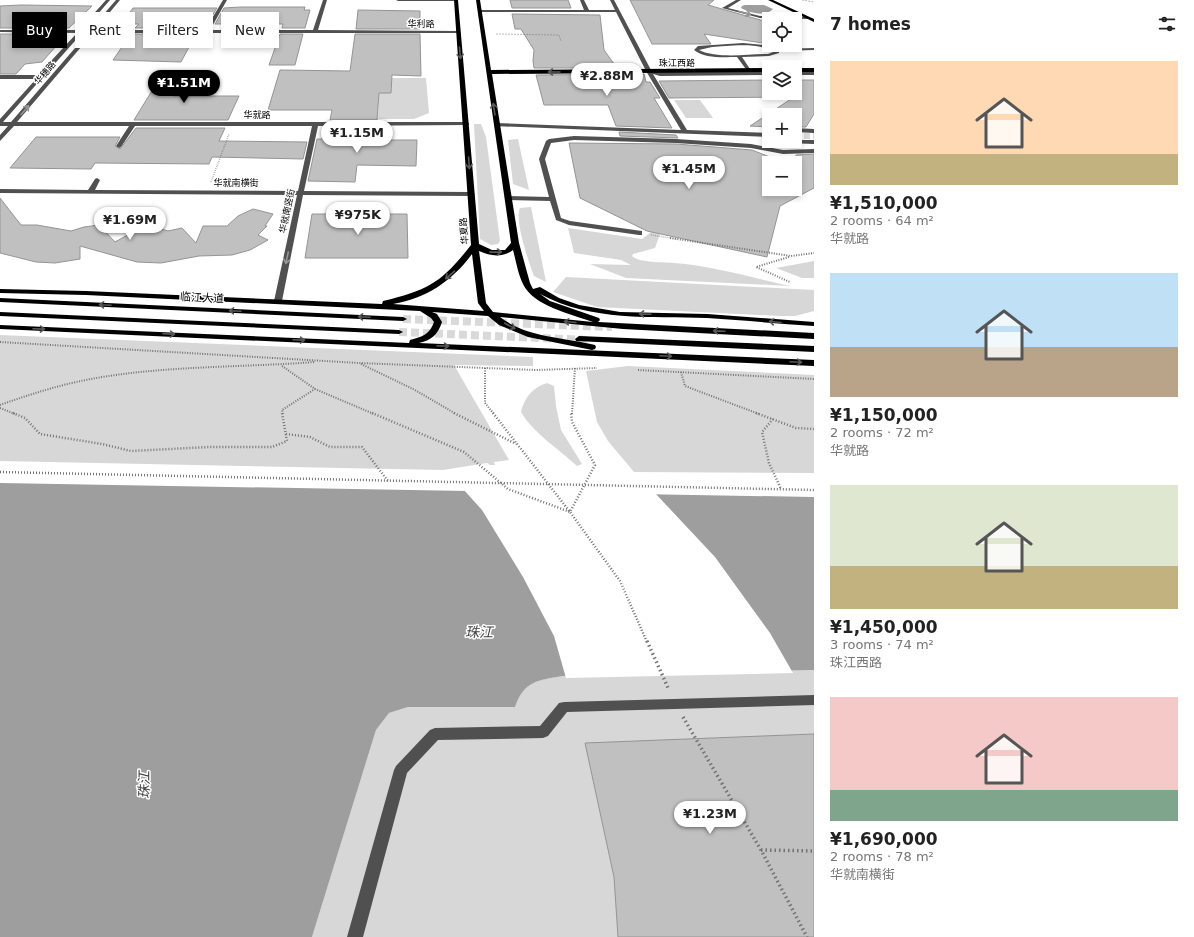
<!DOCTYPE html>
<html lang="en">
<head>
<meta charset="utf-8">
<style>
	body { margin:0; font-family:"DejaVu Sans","Noto Sans SC",sans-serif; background:#f6f6f6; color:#222; height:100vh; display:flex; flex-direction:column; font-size:15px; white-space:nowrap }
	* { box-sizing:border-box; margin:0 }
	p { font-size:13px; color:#767676 }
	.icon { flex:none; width:22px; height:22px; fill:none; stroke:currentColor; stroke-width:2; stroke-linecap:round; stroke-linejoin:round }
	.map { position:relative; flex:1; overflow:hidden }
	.sheet { display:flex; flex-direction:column; background:#fff; width:380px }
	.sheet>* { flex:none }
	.top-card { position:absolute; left:12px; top:12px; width:380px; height:36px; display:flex; gap:8px }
	.tools { position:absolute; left:762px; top:12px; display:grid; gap:8px }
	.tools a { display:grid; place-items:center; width:40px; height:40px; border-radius:0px; background:#fff; box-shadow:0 2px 6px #0003; font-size:20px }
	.price { position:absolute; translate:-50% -34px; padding:0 9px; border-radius:14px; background:#fff; color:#222; font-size:13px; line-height:26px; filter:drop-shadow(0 1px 2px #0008) }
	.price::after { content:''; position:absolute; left:50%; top:24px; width:12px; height:9px; margin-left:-6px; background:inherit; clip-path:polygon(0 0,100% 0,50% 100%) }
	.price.on { background:#000; color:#fff }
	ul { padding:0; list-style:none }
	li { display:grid; align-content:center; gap:8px; height:212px; padding:0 16px }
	li span { display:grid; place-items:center; height:124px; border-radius:0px; color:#555 }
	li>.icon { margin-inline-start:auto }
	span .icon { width:72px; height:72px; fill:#fffc; stroke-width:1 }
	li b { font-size:17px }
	h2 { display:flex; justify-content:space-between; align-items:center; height:48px; padding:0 16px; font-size:17px }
	.tag { padding:0 14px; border-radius:0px; background:#fff; box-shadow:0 2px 6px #0003; font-size:14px; line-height:36px }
	.tag.on { background:#000; color:#fff }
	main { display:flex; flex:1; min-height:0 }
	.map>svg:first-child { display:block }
</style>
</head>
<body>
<main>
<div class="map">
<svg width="814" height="937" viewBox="0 0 814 937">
	<rect width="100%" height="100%" fill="#fff"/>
	<path fill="#d7d7d7" d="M392 78H426L429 113 414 119H378L379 93H391Z
		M674 100H700L713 118H686Z
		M474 124H481L486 137 500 241 498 244 491 245 480 239Z
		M518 139 529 190 513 184 508 140Z
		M531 207 546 282 534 276C529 263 514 220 520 208Z
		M568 228 642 239 651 232 660 234 655 248 633 254 632 256C639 263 664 262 674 263 713 266 753 278 791 286L626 278 590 264 631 265 621 260 574 253Z
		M814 261V278H802L776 268Z
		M566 277 814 290V311L795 316H780L597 307 553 292Z
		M0 335 533 357V366L454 365 509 460 494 462 495 465H490L487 463 443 470 0 461Z
		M628 366 814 375V473L634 472 608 441 597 422 586 371Z
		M547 383 554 386 556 406 561 430 582 464 577 466C559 449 534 434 521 412 524 398 533 387 547 383Z
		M814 670V937H312L376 730 389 713 408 707H515C524 681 537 680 563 676Z"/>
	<path fill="#9e9e9e" d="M745 5H764L773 9C766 17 749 13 741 8L742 6Z
		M0 483 814 497V670L563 676C538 680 524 681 515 707H408L389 713 376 730 312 937H0Z"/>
	<path fill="#fff" d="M463 489 654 492 715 557 770 633 793 673 566 678 554 636 523 577 482 510Z"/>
	<path fill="#c0c0c0" stroke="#949494" d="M510 0H568L571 8H512Z
		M630 0H714L708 5 764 21H769V44L704 34 711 44H652Z
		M0 6 21 5 92 6 69 28H0Z
		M240 7H305L304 10H310L305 28H282L283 24H215L224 8Z
		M133 8H217L207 24H202L200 28H135L139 24H121Z
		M358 10 420 11V29H356Z
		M512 14 600 15 604 50 617 68H534L533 61 534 50 521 29H515Z
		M0 34H63L53 44H58L42 62 25 64 16 74H0Z
		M131 34H196L181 62 113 60Z
		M280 34H303L295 65H269Z
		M355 34H420L421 76 392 75 391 93H379L377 120H330L332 110H268L280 70 350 71Z
		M644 74 646 82H650L660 98H654L672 128 616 126 608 105H544L536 75Z
		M161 76H184L173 96H239L228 120H134Z
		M769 80V93H795V80H814V114L806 127H795V115H769V127L750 126 794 97 669 98 659 81Z
		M329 127H377L376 140H417L416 166 357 165 355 182 308 181 317 139H327Z
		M136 128H225L219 141 307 142 303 159 212 157 209 164 95 163 91 169 10 168 36 137H120L115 146 120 149Z
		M619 132 676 135 678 138 620 136Z
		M569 143 676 144 752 150 785 163H769V189H795V163H793L796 155 814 154V188L780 206 767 257 647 231 580 198Z
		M0 198 21 225H37L71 231 84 227 99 225 115 242 144 226 155 227 168 231 182 228 196 243 203 226H227L238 216 253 209 273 214 265 226H267L258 235 268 240 250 250 232 255 199 256 161 263 137 262 80 246V259L55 263 36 262 0 253Z
		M312 214H407L408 258H305Z
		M814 734V937H618L614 877 585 743Z"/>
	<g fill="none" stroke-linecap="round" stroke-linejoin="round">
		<path stroke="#d9d9d9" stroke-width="6" stroke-dasharray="6 3" stroke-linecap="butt" d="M795 136H814"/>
		<path stroke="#d9d9d9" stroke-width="8" stroke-dasharray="8 4" stroke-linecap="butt" d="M403 319 612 327
			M399 332 588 340"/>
		<path stroke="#727272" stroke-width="1" stroke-dasharray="0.5 1" stroke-linecap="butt" d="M802 0 814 2
			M496 34 559 35 561 41"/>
		<path stroke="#727272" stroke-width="1.5" stroke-dasharray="0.5 1.5" stroke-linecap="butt" d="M211 182 229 134
			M651 235 677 239"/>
		<path stroke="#727272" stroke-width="2" stroke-dasharray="1 1.5" stroke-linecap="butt" d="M670 238 791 256 814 253
			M789 257 756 267 790 282
			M0 342 359 363 536 370 597 368
			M361 364 415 390 456 414
			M282 366 315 389 374 414
			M485 368V403L494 414
			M638 370 814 379
			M681 372 685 386 759 414
			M0 405C25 396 50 388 76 382 154 365 236 368 315 362
			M0 408 15 414
			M283 414 282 410 315 389
			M572 414 575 368"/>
		<path stroke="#727272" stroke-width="2.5" stroke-dasharray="1 2" stroke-linecap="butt" d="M13 413 25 418 40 434 102 444 131 451 209 447H272L287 441 282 413
			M372 413 464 452 508 489 570 512 595 465 572 422 571 413
			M454 413 516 444
			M493 413 570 512 620 581 647 642
			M756 413 796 428 814 429
			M773 419 762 432 769 463 781 489
			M286 434 310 437 330 447H362L388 481
			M0 472 814 490"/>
		<path stroke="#727272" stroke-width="3.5" stroke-dasharray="1.5 3" stroke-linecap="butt" d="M647 641 669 690
			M683 717 761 850 807 937
			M761 850 814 851"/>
		<path fill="#505050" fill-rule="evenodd" d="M106 0H110L84 30H90L116 0H120L95 30H205L223 0H227L210 30H313L323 0H327L318 30 458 31 460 32 458 33H208L204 37 202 36 204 33H93L17 122H467L469 123V125L318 126 304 191 472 192 475 194 472 196 303 195 282 301 278 303 274 301 297 195 0 193V189L88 190 95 179 97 178 100 180 95 190 298 191 312 126H135L121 147 119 148 116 146 129 126H14L0 141V135L8 126H0V119L36 79H0V75H38L77 33 0 32V30H79ZM82 33H88L11 122H3Z
			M396 0H458L456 1H398Z
			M580 0H584L589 10H615L610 0H614L651 70 660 72H748L737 57C724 57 705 59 694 50L698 46 743 43 764 45 775 49 814 48V50L779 51V53L769 56 742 57 752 72 769 71V75L660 76 653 74 687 130 769 133V137L494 126V124L496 123 681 130 646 71 616 12H480L478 11 480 10H584ZM712 47C729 46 759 42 773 52L768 54C748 54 717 59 699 50Z
			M736 0H741L728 8 760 16 808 17 810 18 808 19 760 18 722 8Z
			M795 71H814V75H795Z
			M795 128 814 129V133L795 132Z
			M574 136 676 139 751 144 783 150 814 149V153L783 154 751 148 676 143 574 140 551 143 545 159 561 218 570 221 642 231V235H639L569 225 556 220 550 201 508 200 505 198 508 196 549 197 539 159 546 141 549 139Z
			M795 140H814V144L785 143 782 141H795Z
			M814 695V705L567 712 548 736 543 738 438 740 407 773 363 937H347L394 770 396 766 430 730 435 728 540 726 559 703 564 702Z"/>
		<path fill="#000" fill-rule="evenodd" d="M454 0H458L479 244 492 250H505L511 243 476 0H480L491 70 769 68V72L492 74 519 243 530 283 533 289 540 287 559 298 579 305 620 312 707 314 814 322V326C778 324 743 320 707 318 650 316 592 322 540 294L550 301 599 318 600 320 598 322 814 333V339L623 329 500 317C527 338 563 337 595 345L596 347 595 349 592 350 528 337 499 325 488 316 432 312 437 314 442 322C438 334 432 340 419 343L814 360V366L0 329V325L409 343 410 340C422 337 430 334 434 322L431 318 420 311 86 295 0 293V289L86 291 382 304 383 301C429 290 442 282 471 245ZM513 250C516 261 518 274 523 284 533 306 571 314 593 322L493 312 486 303 479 251C490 256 503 258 513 250ZM472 254 478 303 484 311 393 304C427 298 452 281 472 254Z
			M768 0H773L814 19V22Z
			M795 68H814V72H795Z
			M0 298 403 317 407 319 403 321 0 302Z
			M0 312 399 330 403 332 399 334 0 316Z
			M579 336 814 346V352L576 341 575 339Z"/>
	</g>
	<defs><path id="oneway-shaft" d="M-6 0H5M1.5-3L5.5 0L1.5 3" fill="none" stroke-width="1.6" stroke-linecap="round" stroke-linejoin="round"/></defs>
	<g stroke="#969696">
		<use href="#oneway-shaft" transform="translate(745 13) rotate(15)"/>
		<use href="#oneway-shaft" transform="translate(25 110) rotate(-49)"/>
		<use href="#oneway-shaft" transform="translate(287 258) rotate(102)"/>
	</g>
	<g stroke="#595959">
		<use href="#oneway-shaft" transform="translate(460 53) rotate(85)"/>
		<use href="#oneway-shaft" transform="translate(554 72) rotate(180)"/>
		<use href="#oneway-shaft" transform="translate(494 109) rotate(-99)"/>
		<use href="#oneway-shaft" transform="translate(469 163) rotate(86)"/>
		<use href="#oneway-shaft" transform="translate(496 252) rotate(-1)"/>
		<use href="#oneway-shaft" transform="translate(450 275) rotate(139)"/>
		<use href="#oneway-shaft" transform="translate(105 305) rotate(-177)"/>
		<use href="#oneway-shaft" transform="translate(235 311) rotate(-177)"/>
		<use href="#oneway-shaft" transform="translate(645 314) rotate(-178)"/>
		<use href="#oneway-shaft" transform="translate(364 317) rotate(-177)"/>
		<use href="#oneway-shaft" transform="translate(570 322) rotate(-175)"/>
		<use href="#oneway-shaft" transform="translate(775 322) rotate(-175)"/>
		<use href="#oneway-shaft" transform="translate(510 326) rotate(28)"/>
		<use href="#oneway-shaft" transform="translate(39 329) rotate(2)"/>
		<use href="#oneway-shaft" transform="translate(719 331) rotate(-178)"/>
		<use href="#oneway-shaft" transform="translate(169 334) rotate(2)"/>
		<use href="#oneway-shaft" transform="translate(299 340) rotate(2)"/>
		<use href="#oneway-shaft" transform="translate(443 346) rotate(2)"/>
		<use href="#oneway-shaft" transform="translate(666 356) rotate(3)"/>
		<use href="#oneway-shaft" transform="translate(796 362) rotate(3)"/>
	</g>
	<g text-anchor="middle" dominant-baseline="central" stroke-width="3" stroke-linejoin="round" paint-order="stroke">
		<g font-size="9" fill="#000" stroke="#fff">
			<text x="421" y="24">华利路</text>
			<text x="677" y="63">珠江西路</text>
			<text transform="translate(45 73) rotate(-50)">华穗路</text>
			<text x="257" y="115">华就路</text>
			<text x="236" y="183">华就南横街</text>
			<text transform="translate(287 211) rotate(-78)">华就南竖街</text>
			<text transform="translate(464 231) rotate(-94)">华夏路</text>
		</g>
		<g font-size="11" fill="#000" stroke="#fff">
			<text transform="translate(202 298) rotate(3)">临江大道</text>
		</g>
		<g font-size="14" font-style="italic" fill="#3f3f3f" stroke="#fff">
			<text x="479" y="632">珠江</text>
			<text transform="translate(144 785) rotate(-90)">珠江</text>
		</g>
	</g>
</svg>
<div class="tools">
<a><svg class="icon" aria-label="locate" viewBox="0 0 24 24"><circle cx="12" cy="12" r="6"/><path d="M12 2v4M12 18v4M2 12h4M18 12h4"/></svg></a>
<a><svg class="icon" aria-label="layers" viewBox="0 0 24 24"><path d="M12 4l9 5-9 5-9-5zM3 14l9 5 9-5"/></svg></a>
<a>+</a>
<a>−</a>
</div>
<b class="price" style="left:607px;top:97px">¥2.88M</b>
<b class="price on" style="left:184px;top:104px">¥1.51M</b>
<b class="price" style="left:357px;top:154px">¥1.15M</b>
<b class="price" style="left:689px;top:190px">¥1.45M</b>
<b class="price" style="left:358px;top:236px">¥975K</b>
<b class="price" style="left:130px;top:241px">¥1.69M</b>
<b class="price" style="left:710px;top:835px">¥1.23M</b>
<div class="top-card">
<a class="tag on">Buy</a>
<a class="tag">Rent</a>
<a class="tag">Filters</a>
<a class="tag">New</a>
</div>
</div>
<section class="sheet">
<h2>7 homes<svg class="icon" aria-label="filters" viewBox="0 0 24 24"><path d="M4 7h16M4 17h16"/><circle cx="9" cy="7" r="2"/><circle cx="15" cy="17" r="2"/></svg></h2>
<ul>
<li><span style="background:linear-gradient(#ffd9b3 75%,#c2b280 0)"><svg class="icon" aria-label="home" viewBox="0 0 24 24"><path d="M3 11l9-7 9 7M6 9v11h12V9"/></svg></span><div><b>¥1,510,000</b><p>2 rooms · 64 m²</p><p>华就路</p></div></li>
<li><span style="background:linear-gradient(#bfe0f5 60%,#b9a48a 0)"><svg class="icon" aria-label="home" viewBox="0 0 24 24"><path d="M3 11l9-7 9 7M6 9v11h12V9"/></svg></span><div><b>¥1,150,000</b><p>2 rooms · 72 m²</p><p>华就路</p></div></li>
<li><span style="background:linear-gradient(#dfe7d0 65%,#c2b280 0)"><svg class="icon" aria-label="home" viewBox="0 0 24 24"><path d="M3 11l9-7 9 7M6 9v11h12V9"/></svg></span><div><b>¥1,450,000</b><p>3 rooms · 74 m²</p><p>珠江西路</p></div></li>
<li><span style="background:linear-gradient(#f6c9c9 75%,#7fa58c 0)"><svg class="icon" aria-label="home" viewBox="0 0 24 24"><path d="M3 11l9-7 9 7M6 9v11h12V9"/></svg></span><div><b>¥1,690,000</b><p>2 rooms · 78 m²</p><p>华就南横街</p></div></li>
</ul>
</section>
</main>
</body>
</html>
